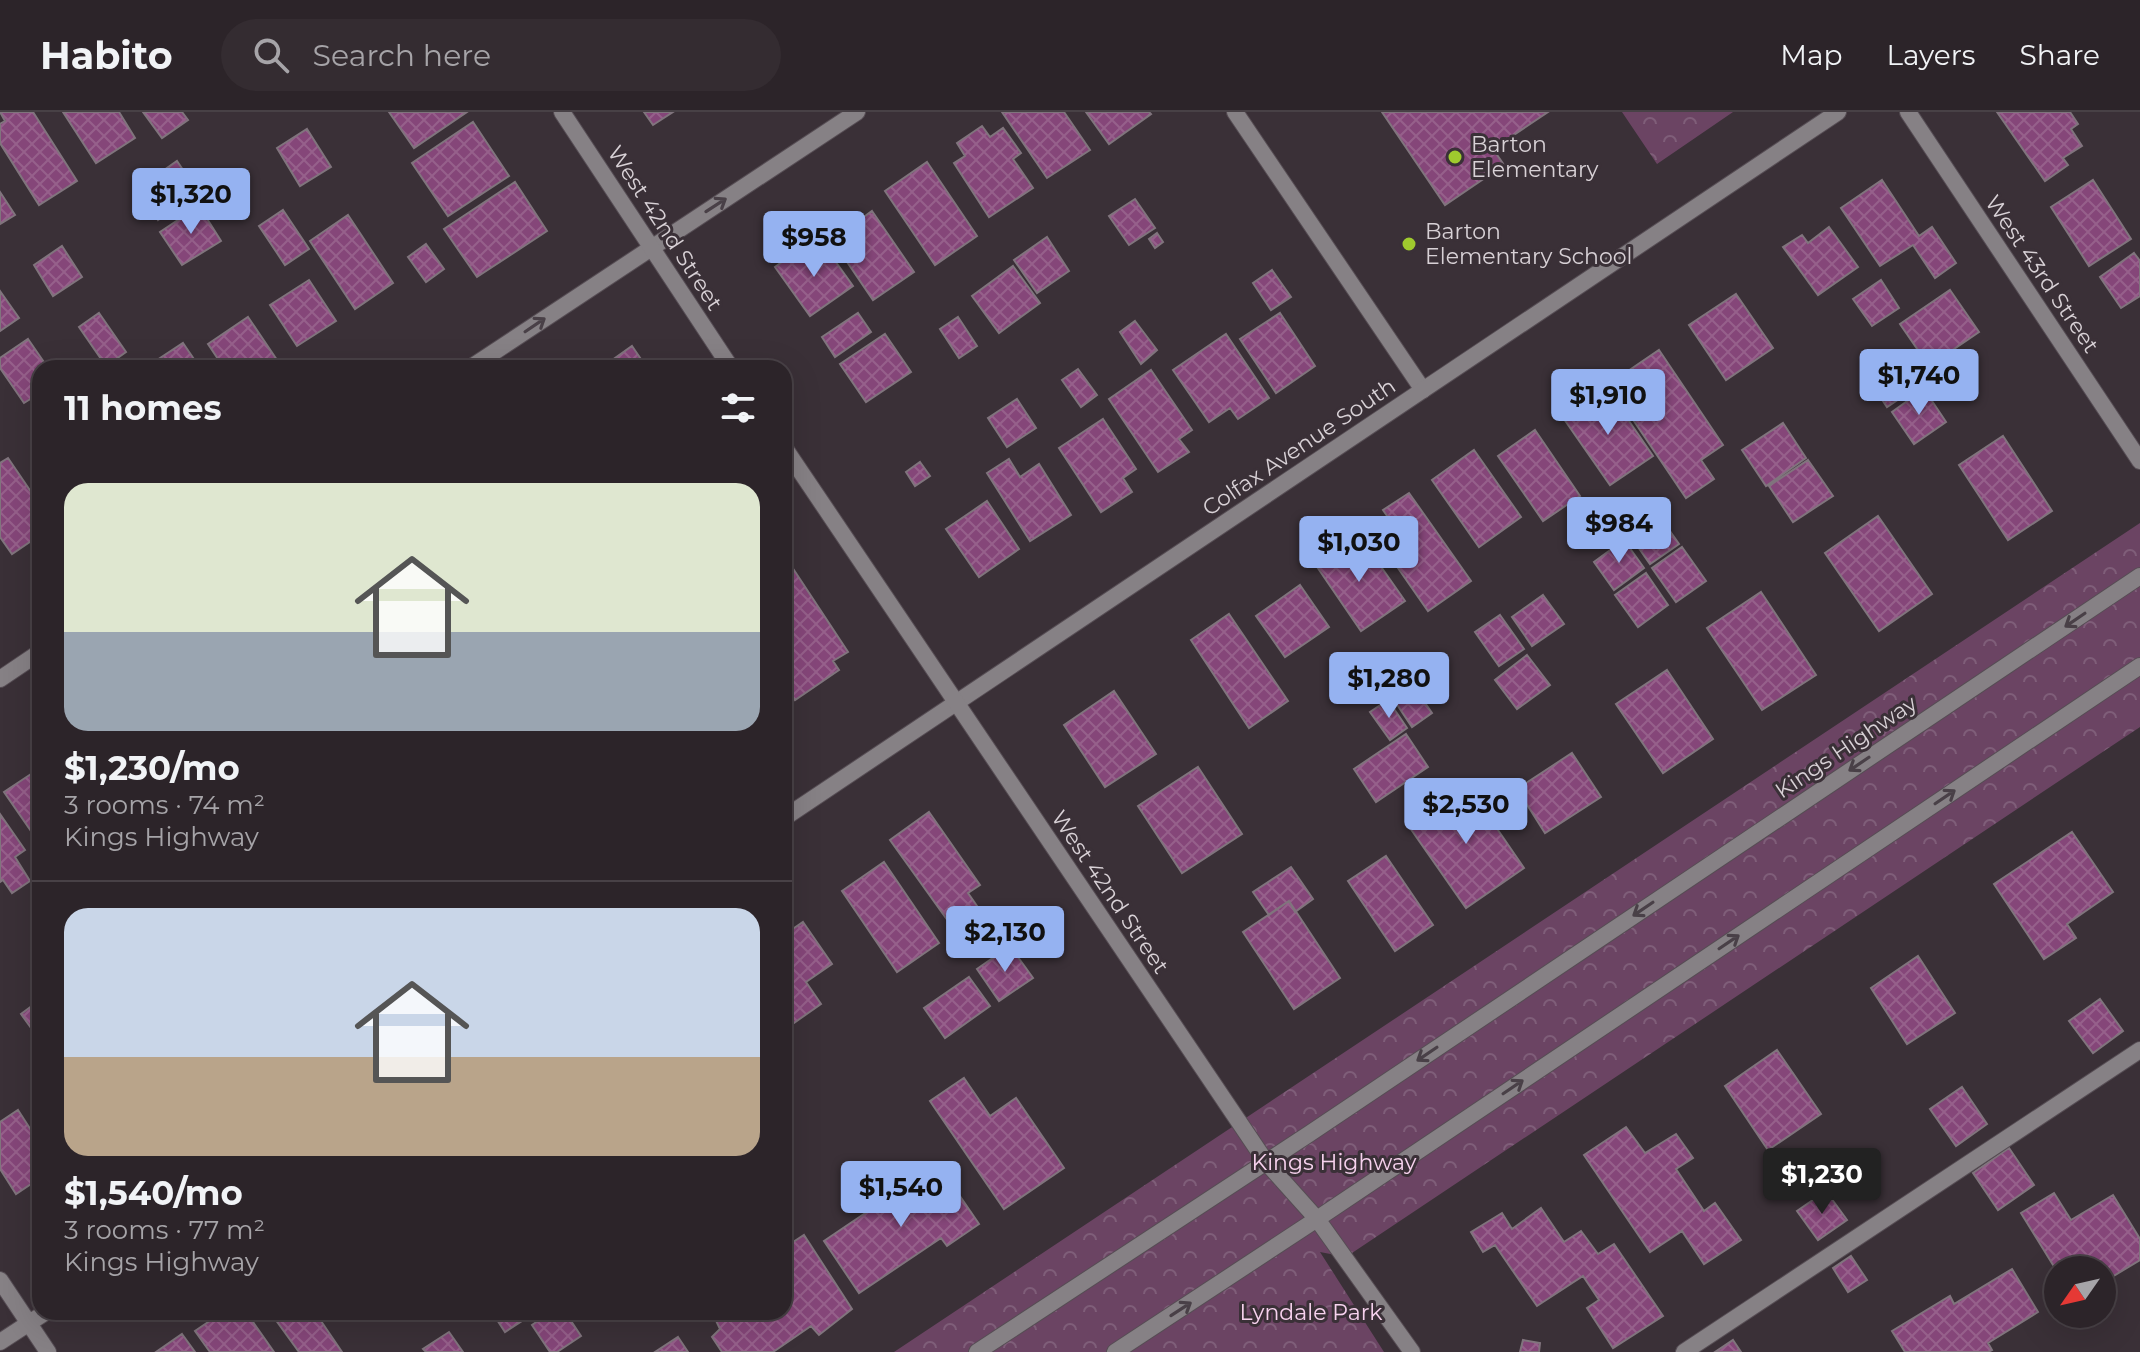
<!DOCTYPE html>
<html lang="en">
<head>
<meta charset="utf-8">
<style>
	body { margin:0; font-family:Montserrat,sans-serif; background:#342c31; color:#f1f3f6; height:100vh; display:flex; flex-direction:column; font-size:30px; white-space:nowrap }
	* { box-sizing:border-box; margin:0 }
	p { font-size:26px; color:#a6a4a8 }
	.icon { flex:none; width:44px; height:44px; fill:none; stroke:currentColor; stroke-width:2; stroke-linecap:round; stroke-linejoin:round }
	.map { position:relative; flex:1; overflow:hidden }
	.drawer { position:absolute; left:32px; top:248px; width:760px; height:960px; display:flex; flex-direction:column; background:#2c2429; border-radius:24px; box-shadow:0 8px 32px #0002,0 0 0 2px #484146 }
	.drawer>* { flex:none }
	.needle { width:52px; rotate:236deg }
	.controls { position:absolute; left:2044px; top:1144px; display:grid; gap:16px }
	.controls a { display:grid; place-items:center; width:72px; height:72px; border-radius:50%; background:#2c2429; box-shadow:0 8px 32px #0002,0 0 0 2px #484146; font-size:40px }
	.price { position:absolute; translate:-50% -68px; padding:0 18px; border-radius:8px; background:#95b2f1; color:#111; font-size:26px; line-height:52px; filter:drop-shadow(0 2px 4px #0008) }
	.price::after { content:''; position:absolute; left:50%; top:48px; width:24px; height:18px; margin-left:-12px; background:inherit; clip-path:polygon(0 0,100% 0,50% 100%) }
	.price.current { background:#222; color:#fff }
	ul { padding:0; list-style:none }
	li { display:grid; align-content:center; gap:16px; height:424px; padding:0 32px }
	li+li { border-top:2px solid #484146 }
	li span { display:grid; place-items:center; height:248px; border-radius:24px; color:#555 }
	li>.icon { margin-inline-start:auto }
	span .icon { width:144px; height:144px; fill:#fffc; stroke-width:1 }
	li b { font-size:34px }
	h2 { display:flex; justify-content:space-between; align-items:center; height:96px; padding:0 32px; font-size:34px }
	header { display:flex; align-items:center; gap:48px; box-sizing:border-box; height:112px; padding:0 40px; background:#2c2429; border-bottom:2px solid #484146 }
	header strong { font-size:38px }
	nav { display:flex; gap:44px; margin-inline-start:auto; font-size:28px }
	.search { width:560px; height:72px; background:#342c31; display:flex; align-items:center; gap:20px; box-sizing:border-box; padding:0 28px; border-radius:44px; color:#a6a4a8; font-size:30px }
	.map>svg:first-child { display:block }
</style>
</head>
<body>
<header>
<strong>Habito</strong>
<div class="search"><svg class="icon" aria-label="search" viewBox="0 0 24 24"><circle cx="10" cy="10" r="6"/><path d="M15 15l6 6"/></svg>Search here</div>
<nav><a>Map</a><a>Layers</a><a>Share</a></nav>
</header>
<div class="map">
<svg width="2140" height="1240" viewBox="0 0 2140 1240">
	<defs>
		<pattern id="forest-crowns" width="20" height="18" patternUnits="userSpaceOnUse" patternTransform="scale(2)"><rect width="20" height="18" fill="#6b4463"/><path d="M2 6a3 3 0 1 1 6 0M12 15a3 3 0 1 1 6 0" fill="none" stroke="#7f5e79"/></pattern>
		<pattern id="building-cross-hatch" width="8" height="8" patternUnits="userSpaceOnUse" patternTransform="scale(2)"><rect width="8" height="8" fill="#854679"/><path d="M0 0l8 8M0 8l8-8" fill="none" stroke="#96608b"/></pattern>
	</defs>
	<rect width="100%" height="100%" fill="#3a3037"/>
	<path fill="url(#forest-crowns)" d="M1622 0H1733L1657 52Z
		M2140 411V615L1346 1145 1320 1140 1384 1240H894Z"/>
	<path fill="url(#building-cross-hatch)" stroke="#80747d" stroke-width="2" d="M0 0H33L77 69 39 93 0 31V12L5 9Z
		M63 0H119L135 26 96 51Z
		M143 0H182L188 8 162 26Z
		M389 0H467L414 36Z
		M644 0H673L653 13Z
		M1002 0H1064L1090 38 1047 66Z
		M1086 0H1149L1151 2 1109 32Z
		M1382 0H1548L1493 37 1504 53 1445 93Z
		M1997 0H2070L2078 12 2071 17 2082 34 2063 46 2068 53 2045 69Z
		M473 10 509 64 448 104 412 51Z
		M982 14 990 25 1003 16 1021 41 1013 47 1033 76 989 105 954 51 965 44 957 31Z
		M307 17 331 55 300 74 277 36Z
		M177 49 198 80 158 108 137 77Z
		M927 50 977 124 935 153 885 79Z
		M1882 68 1919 124 1932 115 1956 151 1935 166 1913 133 1880 154 1841 96Z
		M2093 68 2131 127 2089 154 2051 95Z
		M515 70 547 119 477 165 444 117Z
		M0 80 15 103 0 112Z
		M1135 87 1155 116 1129 133 1109 104Z
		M199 94 221 129 182 153 160 120Z
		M283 98 309 137 285 153 259 114Z
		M872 99 914 160 873 188 826 119 848 104 854 112Z
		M348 103 393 171 355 197 310 129Z
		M1829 115 1858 155 1818 183 1783 135 1802 123 1808 131Z
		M1157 121 1163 130 1155 136 1149 127Z
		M1047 125 1069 159 1037 181 1014 148Z
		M426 132 444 157 426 170 408 145Z
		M62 134 82 165 53 184 34 153Z
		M825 135 853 174 810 204 775 155 801 136 809 146Z
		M2134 141 2140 149V184L2121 196 2100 165Z
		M1013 154 1040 191 999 221 972 184Z
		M1272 158 1291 185 1271 198 1253 171Z
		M309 168 336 209 297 234 270 193Z
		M1881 168 1899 196 1872 214 1853 187Z
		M1950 178 1979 220 1929 254 1900 212Z
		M0 179 19 206 0 219Z
		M1736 182 1773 236 1726 268 1689 213Z
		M99 201 126 240 106 254 79 215Z
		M858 201 871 220 835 245 822 225Z
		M1280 201 1315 254 1276 281 1240 227Z
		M248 205 277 248 265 256H224L208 232Z
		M958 205 977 234 959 246 940 217Z
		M1135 209 1157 238 1141 252 1120 220Z
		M885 222 911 260 866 290 840 252Z
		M1226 222 1269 286 1238 307 1230 296 1209 310 1173 258Z
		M28 227 48 256H40V281L24 291 0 256V246Z
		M183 231 200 256H145Z
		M632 234 647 256H601Z
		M1659 238 1723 333 1701 348 1714 367 1686 386 1609 272Z
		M1078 257 1097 283 1081 295 1062 268Z
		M1151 258 1192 318 1179 327 1189 340 1158 360 1109 287Z
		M1899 261 1911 279 1887 295 1875 277Z
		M1607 277 1653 344 1610 373 1564 307Z
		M1924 277 1946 310 1914 332 1892 300Z
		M1017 287 1036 316 1007 335 988 306Z
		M1103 307 1136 357 1123 366 1132 380 1101 400 1059 336Z
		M1783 311 1806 346 1766 374 1742 338Z
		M1535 318 1580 384 1543 409 1498 344Z
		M2003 324 2052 399 2008 428 1959 353Z
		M1474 338 1521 405 1479 435 1432 368Z
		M8 346 40 393V423L12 442 0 425V351Z
		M1009 347 1020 365 1039 352 1071 403 1030 429 987 361Z
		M1808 348 1833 384 1793 410 1769 374Z
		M920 350 930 364 915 374 906 360Z
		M1409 381 1471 469 1428 499 1375 423 1392 411 1383 398Z
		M987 389 1019 437 979 465 946 417Z
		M1658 402 1679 432 1650 452 1629 422Z
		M1878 404 1932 482 1879 519 1825 441Z
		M1624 428 1644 456 1614 478 1594 450Z
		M1363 429 1405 489 1361 519 1311 446 1329 433 1338 445Z
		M1682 435 1706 469 1676 490 1652 456Z
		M788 449 848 540 833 549 839 558 795 588 784 572V451Z
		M1646 461 1668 493 1638 515 1615 483Z
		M1300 473 1329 515 1285 545 1256 504Z
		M1761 480 1816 563 1762 598 1707 516Z
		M1543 483 1564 512 1532 534 1512 505Z
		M1229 502 1288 589 1249 616 1191 528Z
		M1500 503 1524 537 1499 554 1475 520Z
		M1527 543 1550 573 1517 597 1495 568Z
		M1667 558 1713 627 1663 661 1616 592Z
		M1412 572 1432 601 1412 615 1392 585Z
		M1114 579 1156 642 1105 675 1064 613Z
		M1388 588 1407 616 1390 628 1370 600Z
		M1406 622 1428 655 1376 690 1354 657Z
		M1572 641 1601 685 1545 721 1517 677Z
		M1198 655 1242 722 1182 761 1138 694Z
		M40 656V732L4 680Z
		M1467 673 1524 756 1466 796 1408 713Z
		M929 700 980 773 968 781 977 794 951 813 890 728Z
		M0 702 25 738 15 745 30 769 12 781 3 768 0 770Z
		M2072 720 2113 780 2067 812 2076 826 2044 847 1994 772Z
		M1386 744 1433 813 1395 839 1348 769Z
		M884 750 939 831 897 860 842 779Z
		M1291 755 1313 787 1295 800 1289 789 1269 803 1253 780Z
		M1289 789 1340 866 1294 897 1243 820Z
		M803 810 832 852 806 870 821 892 791 913 784 902V823Z
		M1010 834 1033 866 999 889 977 857Z
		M1918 844 1955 901 1907 932 1871 876Z
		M969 865 990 894 945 926 924 896Z
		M2100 887 2123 919 2093 941 2069 909Z
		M40 888V926L39 927 21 902Z
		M1777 938 1821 1002 1768 1038 1725 974Z
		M964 966 990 1004 1016 986 1064 1056 1004 1097 930 989Z
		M1962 975 1987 1012 1956 1034 1930 997Z
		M18 998 40 1032V1066L16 1082 0 1057V1010Z
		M1626 1015 1645 1041 1676 1022 1693 1046 1676 1057 1704 1099 1715 1091 1741 1128 1704 1152 1682 1119 1650 1140 1584 1043Z
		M2009 1036 2034 1073 1998 1098 1973 1061Z
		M938 1052 979 1112 947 1134 941 1126 859 1181 824 1129Z
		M1826 1079 1847 1108 1818 1128 1797 1099Z
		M2054 1081 2071 1108 2113 1083 2140 1127V1148L2102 1171V1158H2058V1161L2021 1101Z
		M1541 1096 1564 1130 1581 1119 1598 1142 1614 1132 1663 1204 1613 1236 1587 1196 1599 1188 1583 1164 1537 1194 1495 1133 1483 1140 1471 1120 1502 1101 1512 1117Z
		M804 1123 852 1197 819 1223 811 1214 773 1240H722L712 1225 720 1217 712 1200H784V1136Z
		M1851 1144 1867 1168 1848 1180 1833 1156Z
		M2012 1157 2038 1200 1988 1231 1992 1238 1988 1240H1905L1892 1219 1950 1184 1954 1192Z
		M223 1200H246L274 1240H210L195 1219Z
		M270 1200H329L330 1202 321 1209 342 1240H299Z
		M492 1200H516L522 1209 505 1220Z
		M551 1200H565L581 1224 557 1240H550L532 1213Z
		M449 1220 463 1240H426L423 1237Z
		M182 1222 195 1240H156Z
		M678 1225 688 1240H655Z
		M1523 1228 1540 1231 1539 1240H1520Z
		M1733 1228 1741 1240H1715Z"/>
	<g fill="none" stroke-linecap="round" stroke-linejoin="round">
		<g stroke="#564d54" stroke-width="18">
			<path id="service" d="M1235 0 1423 278
				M1684 1240 2140 938"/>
		</g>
		<g stroke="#564d54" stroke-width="18">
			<path id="minor" d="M1908 0 2140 349
				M470 256 857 0
				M0 567 40 540
				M784 706 1838 0
				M0 1168 48 1240
				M0 1230 46 1200"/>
		</g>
		<g stroke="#564d54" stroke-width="18">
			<path id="tertiary" d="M562 0 731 256
				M784 335 1266 1050 1317 1107 1412 1240
				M977 1240 1309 1022 2140 464
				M1115 1240 1317 1107 2140 554"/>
		</g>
		<use href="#service" stroke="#868185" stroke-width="16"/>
		<use href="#minor" stroke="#868185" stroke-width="16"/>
		<use href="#tertiary" stroke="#868185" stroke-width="16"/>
	</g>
	<defs><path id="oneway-shaft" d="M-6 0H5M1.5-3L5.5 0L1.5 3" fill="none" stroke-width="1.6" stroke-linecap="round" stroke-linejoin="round" transform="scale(2)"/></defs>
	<g stroke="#494047">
		<use href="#oneway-shaft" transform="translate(716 93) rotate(-33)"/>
		<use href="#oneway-shaft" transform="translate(535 213) rotate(-34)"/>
		<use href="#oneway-shaft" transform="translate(2075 508) rotate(146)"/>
		<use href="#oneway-shaft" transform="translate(1859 652) rotate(146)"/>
		<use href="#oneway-shaft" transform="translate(1945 685) rotate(-34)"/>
		<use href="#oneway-shaft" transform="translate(1643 797) rotate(146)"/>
		<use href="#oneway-shaft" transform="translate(1729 830) rotate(-34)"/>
		<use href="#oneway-shaft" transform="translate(1427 942) rotate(146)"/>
		<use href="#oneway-shaft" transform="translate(1513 975) rotate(-34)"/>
		<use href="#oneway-shaft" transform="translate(1181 1197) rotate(-33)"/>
	</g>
	<g fill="#9fca2e" stroke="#3a3037" stroke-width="3">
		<circle cx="1455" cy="45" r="8"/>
		<circle cx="1409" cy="132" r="8"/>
	</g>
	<g text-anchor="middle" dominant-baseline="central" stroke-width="6" stroke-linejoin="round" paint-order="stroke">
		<g font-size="22" fill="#d8d1d6" stroke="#3a3037" text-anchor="start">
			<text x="1471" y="32">Barton<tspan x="1471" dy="25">Elementary</tspan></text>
			<text x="1425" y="119">Barton<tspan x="1425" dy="25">Elementary School</tspan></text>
		</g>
		<g font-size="22" fill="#d8d1d6" stroke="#3a3037">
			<text transform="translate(665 116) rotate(57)">West 42nd Street</text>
			<text transform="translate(2042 162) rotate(56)">West 43rd Street</text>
			<text transform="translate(1299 335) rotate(-34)">Colfax Avenue South</text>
			<text transform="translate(1846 635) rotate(-34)">Kings Highway</text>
			<text transform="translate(1110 780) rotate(56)">West 42nd Street</text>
		</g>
		<g font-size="22" fill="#f7d2ee" stroke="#3a3037">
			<text x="1334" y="1050">Kings Highway</text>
			<text x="1311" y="1200">Lyndale Park</text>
		</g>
	</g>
</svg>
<div class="controls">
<a><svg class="needle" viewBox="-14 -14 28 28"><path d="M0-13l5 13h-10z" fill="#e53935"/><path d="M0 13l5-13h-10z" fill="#a6a4a8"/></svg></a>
</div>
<b class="price" style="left:191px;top:124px">$1,320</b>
<b class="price" style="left:814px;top:167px">$958</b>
<b class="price" style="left:1919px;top:305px">$1,740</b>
<b class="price" style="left:1608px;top:325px">$1,910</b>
<b class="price" style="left:1619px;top:453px">$984</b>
<b class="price" style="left:1359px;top:472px">$1,030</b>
<b class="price" style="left:1389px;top:608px">$1,280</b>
<b class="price" style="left:1466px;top:734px">$2,530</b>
<b class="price" style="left:1005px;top:862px">$2,130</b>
<b class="price current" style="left:1822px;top:1104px">$1,230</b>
<b class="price" style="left:901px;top:1117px">$1,540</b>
<section class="drawer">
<h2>11 homes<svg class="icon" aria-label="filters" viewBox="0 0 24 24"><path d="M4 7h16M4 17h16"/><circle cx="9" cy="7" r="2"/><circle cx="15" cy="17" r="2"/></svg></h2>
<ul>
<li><span style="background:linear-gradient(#dfe7d0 60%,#9aa5b1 0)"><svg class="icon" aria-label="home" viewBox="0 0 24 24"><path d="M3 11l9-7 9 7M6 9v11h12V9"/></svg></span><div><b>$1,230/mo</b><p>3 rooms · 74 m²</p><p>Kings Highway</p></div></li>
<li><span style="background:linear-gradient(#c9d6e8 60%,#b9a48a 0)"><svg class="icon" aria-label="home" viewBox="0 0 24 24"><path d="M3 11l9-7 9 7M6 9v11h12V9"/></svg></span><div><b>$1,540/mo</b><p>3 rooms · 77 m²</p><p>Kings Highway</p></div></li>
</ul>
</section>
</div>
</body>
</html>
